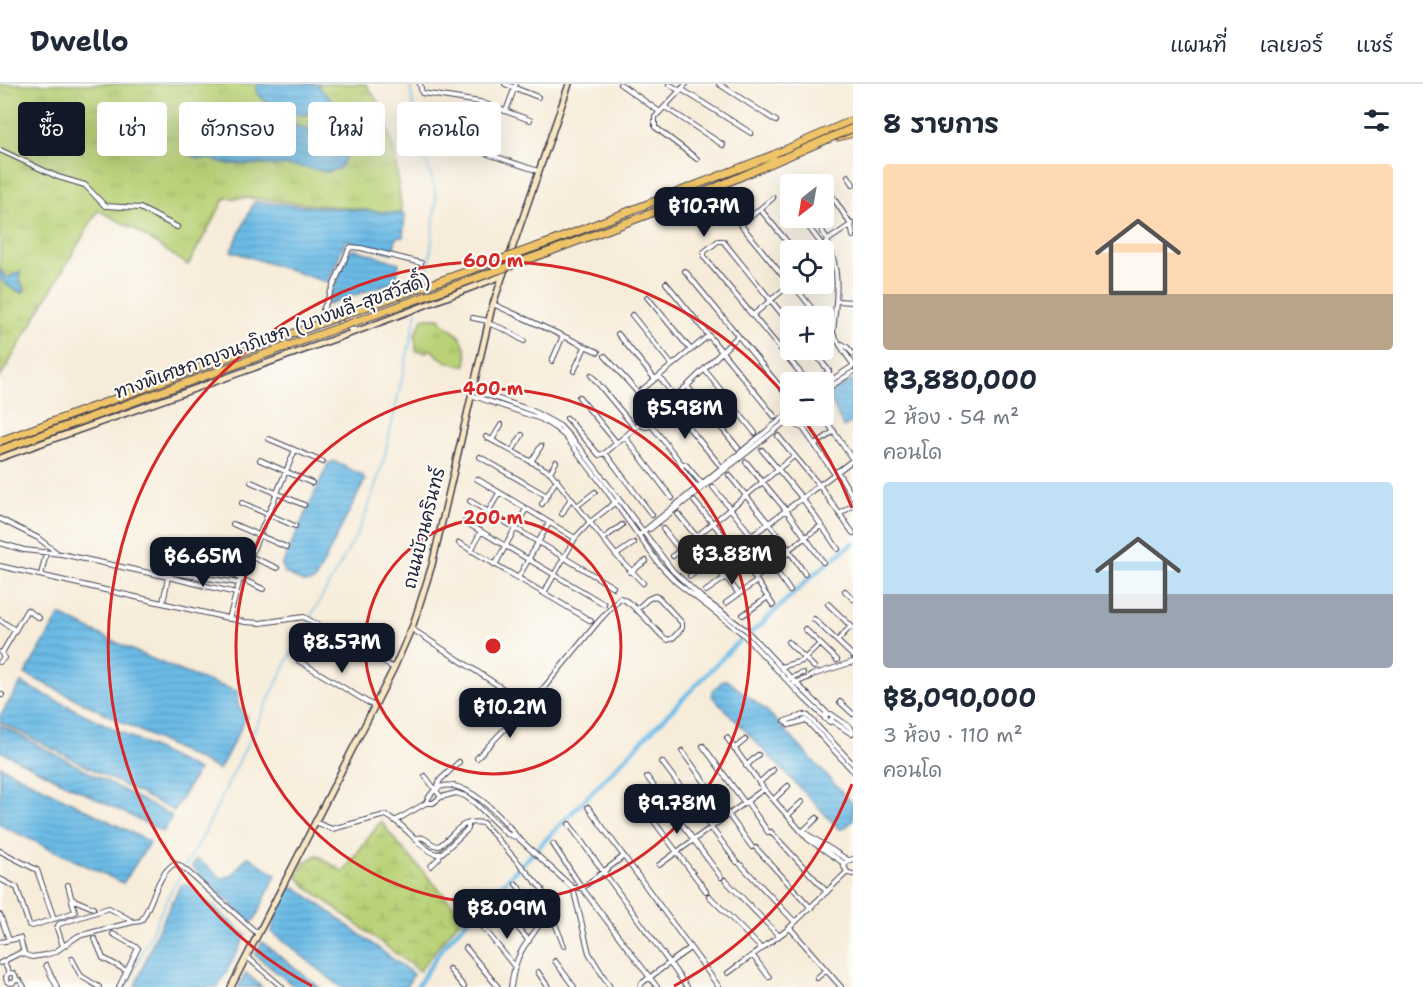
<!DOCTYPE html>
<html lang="th">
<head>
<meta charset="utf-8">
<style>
	body { margin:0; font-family:"Shantell Sans","Playpen Sans Thai",sans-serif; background:#f2f2f3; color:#1f2937; height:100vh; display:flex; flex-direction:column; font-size:22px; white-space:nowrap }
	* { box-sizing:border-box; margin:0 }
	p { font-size:20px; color:#747a83 }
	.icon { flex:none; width:33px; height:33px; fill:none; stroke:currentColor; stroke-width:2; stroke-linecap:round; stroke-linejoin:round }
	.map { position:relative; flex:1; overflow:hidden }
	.side { display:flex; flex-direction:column; background:#fff; width:570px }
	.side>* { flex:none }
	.top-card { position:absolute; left:18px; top:18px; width:570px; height:54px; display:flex; gap:12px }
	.needle { width:39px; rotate:211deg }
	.fabs { position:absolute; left:780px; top:90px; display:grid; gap:12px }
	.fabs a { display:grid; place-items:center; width:54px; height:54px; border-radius:6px; background:#fff; box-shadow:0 6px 24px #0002; font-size:30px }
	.price { position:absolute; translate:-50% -51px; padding:0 14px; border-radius:12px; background:#111827; color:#fff; font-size:20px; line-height:39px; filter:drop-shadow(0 2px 3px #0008) }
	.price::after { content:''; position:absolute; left:50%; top:36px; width:18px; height:14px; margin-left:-9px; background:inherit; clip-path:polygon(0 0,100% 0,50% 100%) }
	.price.active { background:#222; color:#fff }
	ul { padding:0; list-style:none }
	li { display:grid; align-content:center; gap:12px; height:318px; padding:0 30px }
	li span { display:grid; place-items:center; height:186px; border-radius:6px; color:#555 }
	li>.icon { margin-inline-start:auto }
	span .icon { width:108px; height:108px; fill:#fffc; stroke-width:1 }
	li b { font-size:26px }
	h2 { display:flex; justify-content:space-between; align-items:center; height:72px; padding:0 30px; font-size:26px }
	.tag { padding:0 21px; border-radius:6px; background:#fff; box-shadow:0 6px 24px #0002; font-size:21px; line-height:54px }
	.tag.active { background:#111827; color:#fff }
	header { display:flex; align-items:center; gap:36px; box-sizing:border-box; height:84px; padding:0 30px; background:#fff; border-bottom:2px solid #e0e1e3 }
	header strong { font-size:28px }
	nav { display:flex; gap:33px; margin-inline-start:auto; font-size:21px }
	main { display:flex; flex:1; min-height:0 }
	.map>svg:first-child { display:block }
</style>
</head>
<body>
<header>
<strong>Dwello</strong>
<nav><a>แผนที่</a><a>เลเยอร์</a><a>แชร์</a></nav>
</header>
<main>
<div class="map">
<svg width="853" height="903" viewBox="0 0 853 903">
	<defs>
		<pattern id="grass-tufts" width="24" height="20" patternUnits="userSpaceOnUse" patternTransform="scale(1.5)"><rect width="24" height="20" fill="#b9d277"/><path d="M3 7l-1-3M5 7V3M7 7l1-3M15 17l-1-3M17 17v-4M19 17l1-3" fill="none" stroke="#9fb468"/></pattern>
		<pattern id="wetland-marsh" width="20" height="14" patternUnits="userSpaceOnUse" patternTransform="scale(1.5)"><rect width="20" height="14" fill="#b9d277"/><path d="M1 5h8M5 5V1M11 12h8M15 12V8" fill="none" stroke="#9fb468"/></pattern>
		<pattern id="water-rules" width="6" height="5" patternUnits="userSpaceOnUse" patternTransform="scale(1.5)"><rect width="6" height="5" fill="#6bbbe6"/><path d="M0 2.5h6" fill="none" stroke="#5ca0c6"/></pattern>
	</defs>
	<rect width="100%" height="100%" fill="#fdfcf7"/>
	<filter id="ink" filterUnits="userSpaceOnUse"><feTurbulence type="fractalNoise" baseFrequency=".0167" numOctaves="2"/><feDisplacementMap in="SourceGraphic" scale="12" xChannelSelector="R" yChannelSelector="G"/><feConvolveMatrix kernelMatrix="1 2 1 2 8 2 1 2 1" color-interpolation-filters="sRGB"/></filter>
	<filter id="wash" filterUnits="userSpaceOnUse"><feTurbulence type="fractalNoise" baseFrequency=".008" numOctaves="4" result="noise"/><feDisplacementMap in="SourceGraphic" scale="24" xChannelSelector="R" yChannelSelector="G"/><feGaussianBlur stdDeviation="1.35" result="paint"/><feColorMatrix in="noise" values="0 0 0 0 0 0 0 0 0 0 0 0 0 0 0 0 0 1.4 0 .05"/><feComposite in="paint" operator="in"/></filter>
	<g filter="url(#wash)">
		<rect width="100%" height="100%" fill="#f7ecd9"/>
		<path fill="url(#grass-tufts)" stroke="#6e7a59" stroke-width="1.5" d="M0 0H366L383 26 395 72 402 130 250 114H225L188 181 134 145 98 126 0 294Z
			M423 234H440C445 244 452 245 459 252 465 258 468 273 466 281 457 281 448 279 441 274 435 270 435 267 428 265L426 268 416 267 415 251Z"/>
		<path fill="url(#wetland-marsh)" stroke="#6e7a59" stroke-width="1.5" d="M381 737 394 755 463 832 419 887 306 802 297 792 303 779 317 771 343 788Z"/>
		<path fill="url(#water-rules)" stroke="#466e90" stroke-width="1.5" d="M258 0H317C321 9 330 13 336 20 346 30 349 57 346 71 345 75 342 80 340 84L327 88 297 82 229 80 209 75H199L184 68 192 67 200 58 199 52 195 48 186 47 185 43 188 38H193L206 44 218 61 246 70 255 69 281 42 288 40 308 45 322 40 321 35 319 33H313L306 29 304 31C283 29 267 24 256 6Z
			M254 118 405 130 403 153H397L392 169 346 156 329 196 326 198 231 167Z
			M354 165 399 179 397 195 393 198 326 221 349 167Z
			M0 184 1 188 8 194 20 187V196L25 206 22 209 9 203 0 194Z
			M853 296V338L843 343 828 309Z
			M333 377 362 391 365 396 315 496C305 503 294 493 284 488L282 481 328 380Z
			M60 531C118 560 175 588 237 607L238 622 247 632 219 686 25 590Z
			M724 596H727L767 627 853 720V737L843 745H839L712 612V607Z
			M21 599 198 686 174 727 0 638V632Z
			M0 641 172 732 163 748 0 667Z
			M0 682 150 758 123 799 0 741Z
			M248 772 276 791 255 835 251 839 192 783 197 775 222 794 231 792Z
			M187 800 246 852 218 903H135L156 850 181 801Z
			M287 803 297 804 413 890 407 903H341L272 848 275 832Z
			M262 858 319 903H295L255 871Z
			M246 889 262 903H238Z"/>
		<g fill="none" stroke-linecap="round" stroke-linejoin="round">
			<path stroke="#6bbbe6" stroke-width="1.5" d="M410 0 417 53 432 94 436 114 430 175 424 200
				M126 903 170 809 203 752 295 561 356 452 365 432 384 375 417 227"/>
			<path stroke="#6bbbe6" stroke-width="4.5" d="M417 903 440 867 459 845 737 559 758 543 813 491 853 459"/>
		</g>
	</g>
	<g filter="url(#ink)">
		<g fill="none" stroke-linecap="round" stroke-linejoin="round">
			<g stroke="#424053" stroke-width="6">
				<path id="street" d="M420 0 422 9 480 18 530 36
					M505 0 538 13
					M620 0 660 28
					M669 0 680 7
					M686 0 655 33V43L697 75
					M719 0 776 37
					M681 5 751 49
					M665 23 723 61
					M506 27 516 0
					M432 63H467L538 87
					M0 66 58 93 85 101 105 122 140 124 177 143
					M848 92 853 100
					M827 104 851 141 853 152
					M773 114 741 141 787 197
					M760 125 794 166
					M802 134 822 161
					M815 134C842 177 838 200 833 249
					M819 166 828 156 852 140
					M685 187 790 315
					M666 199 775 333
					M788 202 787 198 790 194
					M795 203 818 232
					M647 213 691 266
					M837 217 853 218
					M493 220 598 268
					M632 231 672 281
					M753 231 788 202 794 203 797 200
					M473 234 488 237
					M824 238C836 252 842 266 853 280
					M487 239 504 245 524 257
					M790 240 723 157H718L704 168V173L808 298
					M356 246 350 245 323 226 349 165 351 163 361 164 421 179
					M618 250 655 295
					M842 260 847 263 853 270
					M812 266 829 287 816 298
					M605 272 638 309 645 329
					M552 277 563 252
					M704 285 755 349
					M574 287 585 263
					M591 291 635 344
					M659 292 675 313
					M824 301 853 282
					M687 302 738 364
					M473 306 533 327 560 342 581 365 673 487 702 514 746 546 791 594 827 629
					M824 307 853 288
					M638 309 708 252
					M471 311 541 335 555 344 565 352 601 399 659 480 676 498 743 550 799 609 824 633
					M579 313 617 359
					M668 319 719 380
					M639 336a7 7 0 1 1 14 0a7 7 0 1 1-14 0Z
					M652 332 687 302 738 252
					M798 332 803 344 834 389
					M823 332 853 376
					M567 334 599 371 605 369 641 339
					M790 334 797 342 803 344
					M651 341 681 379 686 381 703 401
					M778 352 819 401 853 449
					M486 353 550 388 616 471 643 499
					M625 353 672 414
					M269 355 323 378
					M492 356 501 341
					M815 361 834 347
					M762 366 802 414 838 465
					M512 367 522 351
					M605 369 652 431
					M480 373 547 412
					M260 376 312 399
					M531 378 541 362
					M746 378 786 426 823 478
					M681 379 682 385 698 405
					M837 387 853 413
					M550 388 556 378
					M729 391 780 453 805 490
					M477 395 575 454
					M251 398 304 421
					M713 403 752 452 790 507
					M470 417 613 503
					M694 417 732 462
					M242 419 295 442
					M542 420 557 395
					M577 422 595 408
					M488 428 499 409
					M562 430 571 414
					M678 430 715 475
					M840 430 853 421
					M0 435 38 454 56 468
					M465 438 604 520
					M233 440 286 463
					M650 445 793 332
					M663 445 697 488
					M639 451 790 328
					M603 455 622 441
					M0 459 24 466 61 470 168 493 236 509
					M459 459 591 537
					M224 461 277 484
					M737 463 853 376
					M736 466 773 521
					M788 466 822 441
					M471 467 481 447
					M616 471 634 459
					M673 472 794 372
					M712 477 724 494
					M209 480 263 505
					M772 480 790 468
					M495 481 526 425
					M0 482 245 538 260 539 304 533 394 584
					M630 488 646 477
					M41 491 46 469
					M165 492 173 489 239 499
					M690 492 731 464 735 466 737 463 733 461 731 464
					M726 493 739 510
					M518 494 549 439
					M755 494 773 482
					M706 507 745 480
					M845 507 853 515
					M544 509 575 454 589 439 617 417
					M163 519 168 493
					M726 519 757 497
					M828 520 853 544
					M743 531 768 513
					M229 535 239 499 295 366
					M814 535 853 572
					M0 536 15 546
					M412 545 528 621
					M805 545 837 576
					M837 557 851 542
					M788 558 814 583
					M2 569 27 526 39 534
					M299 577 374 622
					M0 578 4 574 1 568
					M781 583 802 577 820 560
					M790 594 803 589
					M808 594 812 591 853 578
					M795 599 805 595
					M0 610 2 611
					M840 618 853 630
					M833 632 830 638 825 635 826 630H831L851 644 853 649
					M832 637 852 650
					M727 654 764 705 808 755 845 780
					M703 662 745 719
					M734 665 745 656
					M682 667 752 763
					M477 674 542 606 598 538 620 514C632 517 654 544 663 553L668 556 673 554 682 544V539L659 514 655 512 648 515 636 526
					M662 678 737 778
					M853 680 808 632 804 631 785 637 789 641 806 636 853 687
					M746 682 758 671
					M425 692 441 713
					M647 693 721 793
					M759 699 773 686
					M436 706 440 696 459 678
					M632 708 706 807
					M774 715 788 702
					M747 718 768 748
					M426 719C446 672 502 732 517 753L573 804H582L624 772
					M588 723 719 903
					M788 731 802 718
					M395 737 426 719H433L441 713 456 709 465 712 475 719 507 750 516 753
					M315 738 332 745 385 731C405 739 420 766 437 770L442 769 468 745V740
					M569 740 687 903
					M803 747 817 734
					M771 748 827 808
					M805 749 848 776
					M417 754C426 751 430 762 439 762 455 751 460 734 483 739L542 805C552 835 535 844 522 866 515 878 513 890 511 903
					M553 760 582 804 657 903
					M756 764 811 824
					M0 767 37 786 54 835
					M853 775 847 777 844 783 848 789 853 790
					M740 780 795 838
					M659 781 764 705
					M431 782 439 774 440 769
					M0 795 17 804 29 841 32 842 75 828 68 801
					M725 796 779 852
					M516 800 544 834
					M573 804 589 869 610 903
					M709 812 762 865
					M72 815 93 824
					M501 823 529 857
					M546 825 552 832 564 862
					M0 831 9 856
					M483 843 514 882
					M790 844 841 903
					M113 850 138 864 119 903
					M95 855 103 874 127 887
					M0 858 20 854 24 869
					M63 862 57 844 59 840 109 824 132 837
					M466 864 498 903
					M753 872 769 893
					M247 873 282 903
					M72 875 81 892 99 903
					M555 877 574 903
					M4 878 9 889
					M0 879 20 869 32 873 45 871 55 868 78 852 133 838 141 837C152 822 157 790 174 780L179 781 188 788 258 850
					M46 881 57 903
					M449 885 464 903
					M538 888 548 903
					M6 894a5 5 0 1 1 10 0a5 5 0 1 1-10 0Z
					M728 889 787 846 847 788
					M817 894 826 886
					M16 895 20 897 24 903
					M640 903 642 899 690 864"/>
			</g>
			<g stroke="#424053" stroke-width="8">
				<path id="secondary" d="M0 374 360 246 502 192
					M231 903 394 584 413 541 432 481 492 223 569 0"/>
			</g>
			<g stroke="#424053" stroke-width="9">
				<path id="highway" d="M838 53 853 49
					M773 71 853 36"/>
			</g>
			<use href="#street" stroke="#fff" stroke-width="4"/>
			<use href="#secondary" stroke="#f9e7c3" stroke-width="5"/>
			<use href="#highway" stroke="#efc469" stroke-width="7"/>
			<g stroke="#424053" stroke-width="9" stroke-linecap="butt">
				<path id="highway-bridge" d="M0 357 346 230 550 158 773 71
					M0 366 551 167 689 115 853 44"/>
			</g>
			<use href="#highway-bridge" stroke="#efc469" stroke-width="7"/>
		</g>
	</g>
	<g fill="none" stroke="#d62828" stroke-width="3">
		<circle cx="493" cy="562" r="128"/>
		<circle cx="493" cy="562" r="257"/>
		<path d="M852 700A385 385 0 0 1 674 902M312 902A385 385 0 1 1 790 317M802 333A385 385 0 0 1 852 424"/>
	</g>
	<g text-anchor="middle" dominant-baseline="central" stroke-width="4.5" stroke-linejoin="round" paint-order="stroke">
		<g font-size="18" fill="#22223b" stroke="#fdfcf7">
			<text transform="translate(272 252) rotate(-20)">ทางพิเศษกาญจนาภิเษก (บางพลี-สุขสวัสดิ์)</text>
			<text transform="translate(424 444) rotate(-76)">ถนนบัวนครินทร์</text>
		</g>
	</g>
	<circle cx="493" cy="562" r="9" fill="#d62828" stroke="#fdfcf7" stroke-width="3"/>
	<g font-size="18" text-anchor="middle" font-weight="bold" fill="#d62828" stroke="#fdfcf7" stroke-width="4.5" stroke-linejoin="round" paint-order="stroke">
		<text x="493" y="183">600 m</text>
		<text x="493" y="311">400 m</text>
		<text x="493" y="440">200 m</text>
	</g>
</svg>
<div class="fabs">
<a><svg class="needle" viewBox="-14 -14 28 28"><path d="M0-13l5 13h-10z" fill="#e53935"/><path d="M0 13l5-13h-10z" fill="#747a83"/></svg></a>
<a><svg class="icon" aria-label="locate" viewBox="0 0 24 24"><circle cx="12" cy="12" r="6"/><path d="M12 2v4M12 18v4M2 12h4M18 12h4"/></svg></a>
<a>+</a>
<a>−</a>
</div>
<b class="price" style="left:704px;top:154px">฿10.7M</b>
<b class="price" style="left:685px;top:356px">฿5.98M</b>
<b class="price active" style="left:732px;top:502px">฿3.88M</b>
<b class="price" style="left:203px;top:504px">฿6.65M</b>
<b class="price" style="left:342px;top:590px">฿8.57M</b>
<b class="price" style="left:510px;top:655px">฿10.2M</b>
<b class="price" style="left:677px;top:751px">฿9.78M</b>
<b class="price" style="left:507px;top:856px">฿8.09M</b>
<div class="top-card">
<a class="tag active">ซื้อ</a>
<a class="tag">เช่า</a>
<a class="tag">ตัวกรอง</a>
<a class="tag">ใหม่</a>
<a class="tag">คอนโด</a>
</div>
</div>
<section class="side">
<h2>8 รายการ<svg class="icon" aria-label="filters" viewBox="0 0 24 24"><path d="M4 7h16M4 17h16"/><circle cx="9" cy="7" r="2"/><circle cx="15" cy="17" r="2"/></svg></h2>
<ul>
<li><span style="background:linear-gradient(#ffd9b3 70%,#b9a48a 0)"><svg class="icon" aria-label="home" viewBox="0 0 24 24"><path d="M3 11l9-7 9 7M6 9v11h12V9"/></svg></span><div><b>฿3,880,000</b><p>2 ห้อง · 54 m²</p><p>คอนโด</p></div></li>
<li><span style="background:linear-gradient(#bfe0f5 60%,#9aa5b1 0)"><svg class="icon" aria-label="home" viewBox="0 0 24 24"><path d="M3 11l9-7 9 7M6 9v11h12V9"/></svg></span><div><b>฿8,090,000</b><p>3 ห้อง · 110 m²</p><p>คอนโด</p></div></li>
</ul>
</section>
</main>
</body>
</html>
